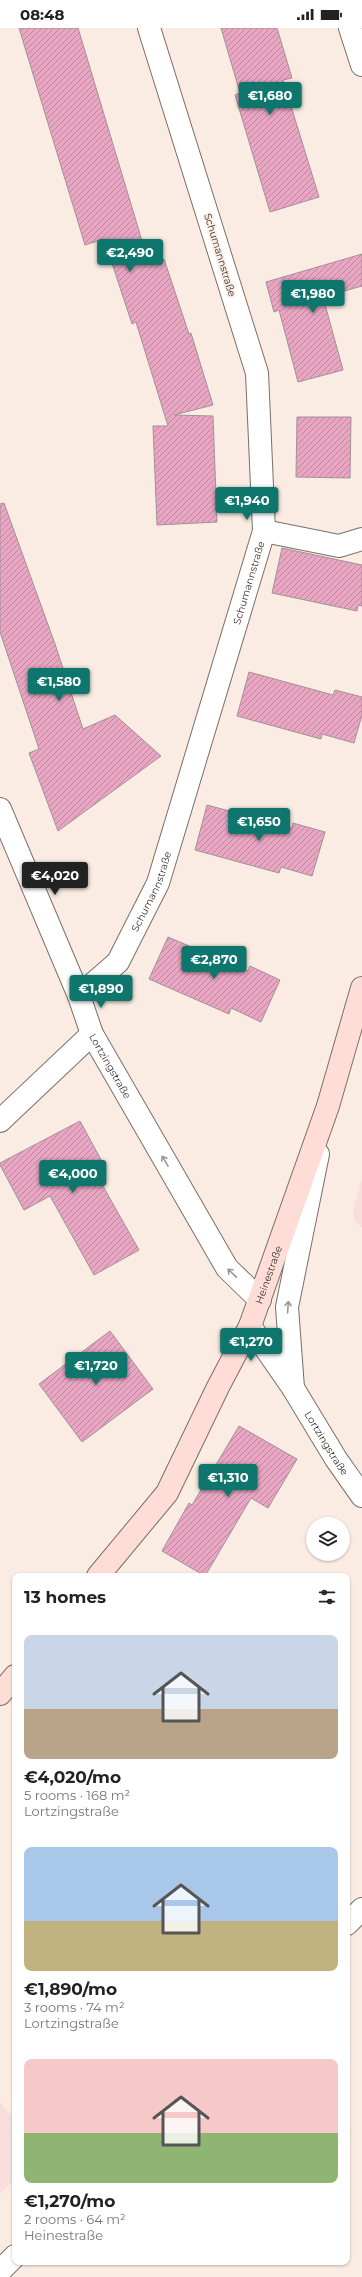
<!DOCTYPE html>
<html lang="en">
<head>
<meta charset="utf-8">
<style>
	body { margin:0; font-family:Montserrat,sans-serif; background:#f2f2f2; color:#222; height:100vh; display:flex; flex-direction:column; font-size:15px; white-space:nowrap }
	* { box-sizing:border-box; margin:0 }
	p { font-size:13px; color:#767676 }
	.icon { flex:none; width:22px; height:22px; fill:none; stroke:currentColor; stroke-width:2; stroke-linecap:round; stroke-linejoin:round }
	.map { position:relative; flex:1; overflow:hidden }
	.details { position:absolute; left:12px; top:1545px; width:338px; height:692px; display:flex; flex-direction:column; background:#fff; border-radius:8px; box-shadow:0 1px 3px #0004 }
	.details>* { flex:none }
	.tools { position:absolute; left:306px; top:1489px; display:grid; gap:8px }
	.tools a { display:grid; place-items:center; width:44px; height:44px; border-radius:50%; background:#fff; box-shadow:0 1px 3px #0004; font-size:20px }
	.price { position:absolute; translate:-50% -34px; padding:0 9px; border-radius:4px; background:#0f766e; color:#fff; font-size:13px; line-height:26px; filter:drop-shadow(0 1px 2px #0008) }
	.price::after { content:''; position:absolute; left:50%; top:24px; width:12px; height:9px; margin-left:-6px; background:inherit; clip-path:polygon(0 0,100% 0,50% 100%) }
	.price.current { background:#222; color:#fff }
	ul { padding:0; list-style:none }
	li { display:grid; align-content:center; gap:8px; height:212px; padding:0 12px }
	li span { display:grid; place-items:center; height:124px; border-radius:8px; color:#555 }
	li>.icon { margin-inline-start:auto }
	span .icon { width:72px; height:72px; fill:#fffc; stroke-width:1 }
	li b { font-size:17px }
	h2 { display:flex; justify-content:space-between; align-items:center; height:48px; padding:0 12px; font-size:17px }
	.status { display:flex; justify-content:space-between; align-items:center; height:28px; padding:0 20px; background:#fff; direction:ltr }
	.status svg { height:11px; fill:currentColor }
	.map>svg:first-child { display:block }
</style>
</head>
<body>
<div class="status"><b>08:48</b><svg viewBox="0 0 49 12"><path d="M0 12V9h3v3zM5 12V6h3v6zM10 12V3h3v9zM15 12V0h3v12zM26 1h20v11H26zM47 4h2v5h-2z"/></svg></div>
<div class="map">
<svg width="362" height="2249" viewBox="0 0 362 2249">
	<defs>
		<pattern id="building-hatch" width="6" height="6" patternUnits="userSpaceOnUse"><rect width="6" height="6" fill="#e8a6c2"/><path d="M-1 1l2-2M0 6l6-6M5 7l2-2" fill="none" stroke="#bd889e"/></pattern>
	</defs>
	<rect width="100%" height="100%" fill="#faece2"/>
	<path fill="#f9dedb" d="M362 1151V1200L354 1192 353 1184Z
		M0 2074 15 2093V2151L0 2166Z"/>
	<path fill="url(#building-hatch)" stroke="#a19298" d="M19 0H78L149 236 164 231 189 306 191 305 213 377 174 387 213 388 217 494 157 497 153 398H168L136 294 132 296 104 211 85 217Z
		M221 0H277L292 50 283 52 319 169 270 184 235 67 240 65Z
		M362 226V258L323 269 343 342 298 354 279 282 274 284 266 254Z
		M297 389H351L350 450 296 449Z
		M4 475 55 616 83 701 115 687 161 728 58 803 29 725 39 721 0 604V476Z
		M282 520 362 537V578L358 577 357 583 272 565Z
		M249 644 333 667 335 662 362 669V687L354 715 322 706 321 711 237 688Z
		M207 777 292 800 293 795 325 804 312 848 281 839 279 845 195 822Z
		M168 909 248 943 250 938 280 952 261 994 231 980 229 986 149 951Z
		M80 1093 105 1139 95 1144 139 1222 94 1247 50 1168 24 1182 0 1137V1135Z
		M110 1303 153 1361 82 1414 39 1356Z
		M239 1398 297 1431 268 1480 251 1470 205 1548 162 1523 189 1475 192 1477Z"/>
	<g fill="none" stroke-linecap="round" stroke-linejoin="round">
		<g stroke="#7b6f66" stroke-width="24">
			<g id="street">
				<path d="M350 0 362 37"/>
				<path d="M264 503 339 518 362 511"/>
				<path id="s1" d="M0 781 79 968 92 1006 227 1240 260 1272"/>
				<path id="s2" d="M79 968 118 934 158 855 264 503 257 345 149 0"/>
				<path d="M0 1093 92 1006"/>
				<path id="s3" d="M250 1298 293 1360 336 1431 362 1468"/>
				<path d="M293 1360 287 1279 318 1126"/>
				<path d="M347 1896 362 1881"/>
				<path d="M0 2243 15 2228"/>
			</g>
		</g>
		<g stroke="#7b6f66" stroke-width="24">
			<g id="secondary">
				<path id="s4" d="M98 1548 167 1465 218 1359 250 1298 328 1078 362 960"/>
				<path d="M0 1666 15 1648"/>
			</g>
		</g>
		<use href="#street" stroke="#fff" stroke-width="22"/>
		<use href="#secondary" stroke="#feddd6" stroke-width="22"/>
	</g>
	<defs><path id="oneway-shaft" d="M-6 0H5M1.5-3L5.5 0L1.5 3" fill="none" stroke-width="1.6" stroke-linecap="round" stroke-linejoin="round"/></defs>
	<g stroke="#9a9896">
		<use href="#oneway-shaft" transform="translate(165 1133) rotate(-120)"/>
		<use href="#oneway-shaft" transform="translate(232 1245) rotate(-136)"/>
		<use href="#oneway-shaft" transform="translate(288 1279) rotate(-86)"/>
	</g>
	<g text-anchor="middle" dominant-baseline="central" stroke-width="3.5" stroke-linejoin="round" paint-order="stroke">
		<g font-size="10" fill="#35302d" stroke="#faece2">
			<text transform="translate(220 227) rotate(73)">Schumannstraße</text>
			<text stroke="none"><textPath href="#s2" startOffset="454">Schumannstraße</textPath></text>
			<text stroke="none"><textPath href="#s2" startOffset="130">Schumannstraße</textPath></text>
			<text stroke="none"><textPath href="#s1" startOffset="280">Lortzingstraße</textPath></text>
			<text stroke="none"><textPath href="#s4" startOffset="349">Heinestraße</textPath></text>
			<text stroke="none"><textPath href="#s3" startOffset="140">Lortzingstraße</textPath></text>
		</g>
	</g>
</svg>
<div class="tools">
<a><svg class="icon" aria-label="layers" viewBox="0 0 24 24"><path d="M12 4l9 5-9 5-9-5zM3 14l9 5 9-5"/></svg></a>
</div>
<b class="price" style="left:270px;top:88px">€1,680</b>
<b class="price" style="left:130px;top:245px">€2,490</b>
<b class="price" style="left:313px;top:286px">€1,980</b>
<b class="price" style="left:247px;top:493px">€1,940</b>
<b class="price" style="left:59px;top:674px">€1,580</b>
<b class="price" style="left:259px;top:814px">€1,650</b>
<b class="price current" style="left:55px;top:868px">€4,020</b>
<b class="price" style="left:214px;top:952px">€2,870</b>
<b class="price" style="left:101px;top:981px">€1,890</b>
<b class="price" style="left:73px;top:1166px">€4,000</b>
<b class="price" style="left:251px;top:1334px">€1,270</b>
<b class="price" style="left:96px;top:1358px">€1,720</b>
<b class="price" style="left:228px;top:1470px">€1,310</b>
<section class="details">
<h2>13 homes<svg class="icon" aria-label="filters" viewBox="0 0 24 24"><path d="M4 7h16M4 17h16"/><circle cx="9" cy="7" r="2"/><circle cx="15" cy="17" r="2"/></svg></h2>
<ul>
<li><span style="background:linear-gradient(#c9d6e8 60%,#b9a48a 0)"><svg class="icon" aria-label="home" viewBox="0 0 24 24"><path d="M3 11l9-7 9 7M6 9v11h12V9"/></svg></span><div><b>€4,020/mo</b><p>5 rooms · 168 m²</p><p>Lortzingstraße</p></div></li>
<li><span style="background:linear-gradient(#a9c7e8 60%,#c2b280 0)"><svg class="icon" aria-label="home" viewBox="0 0 24 24"><path d="M3 11l9-7 9 7M6 9v11h12V9"/></svg></span><div><b>€1,890/mo</b><p>3 rooms · 74 m²</p><p>Lortzingstraße</p></div></li>
<li><span style="background:linear-gradient(#f6c9c9 60%,#8fb573 0)"><svg class="icon" aria-label="home" viewBox="0 0 24 24"><path d="M3 11l9-7 9 7M6 9v11h12V9"/></svg></span><div><b>€1,270/mo</b><p>2 rooms · 64 m²</p><p>Heinestraße</p></div></li>
</ul>
</section>
</div>
</body>
</html>
